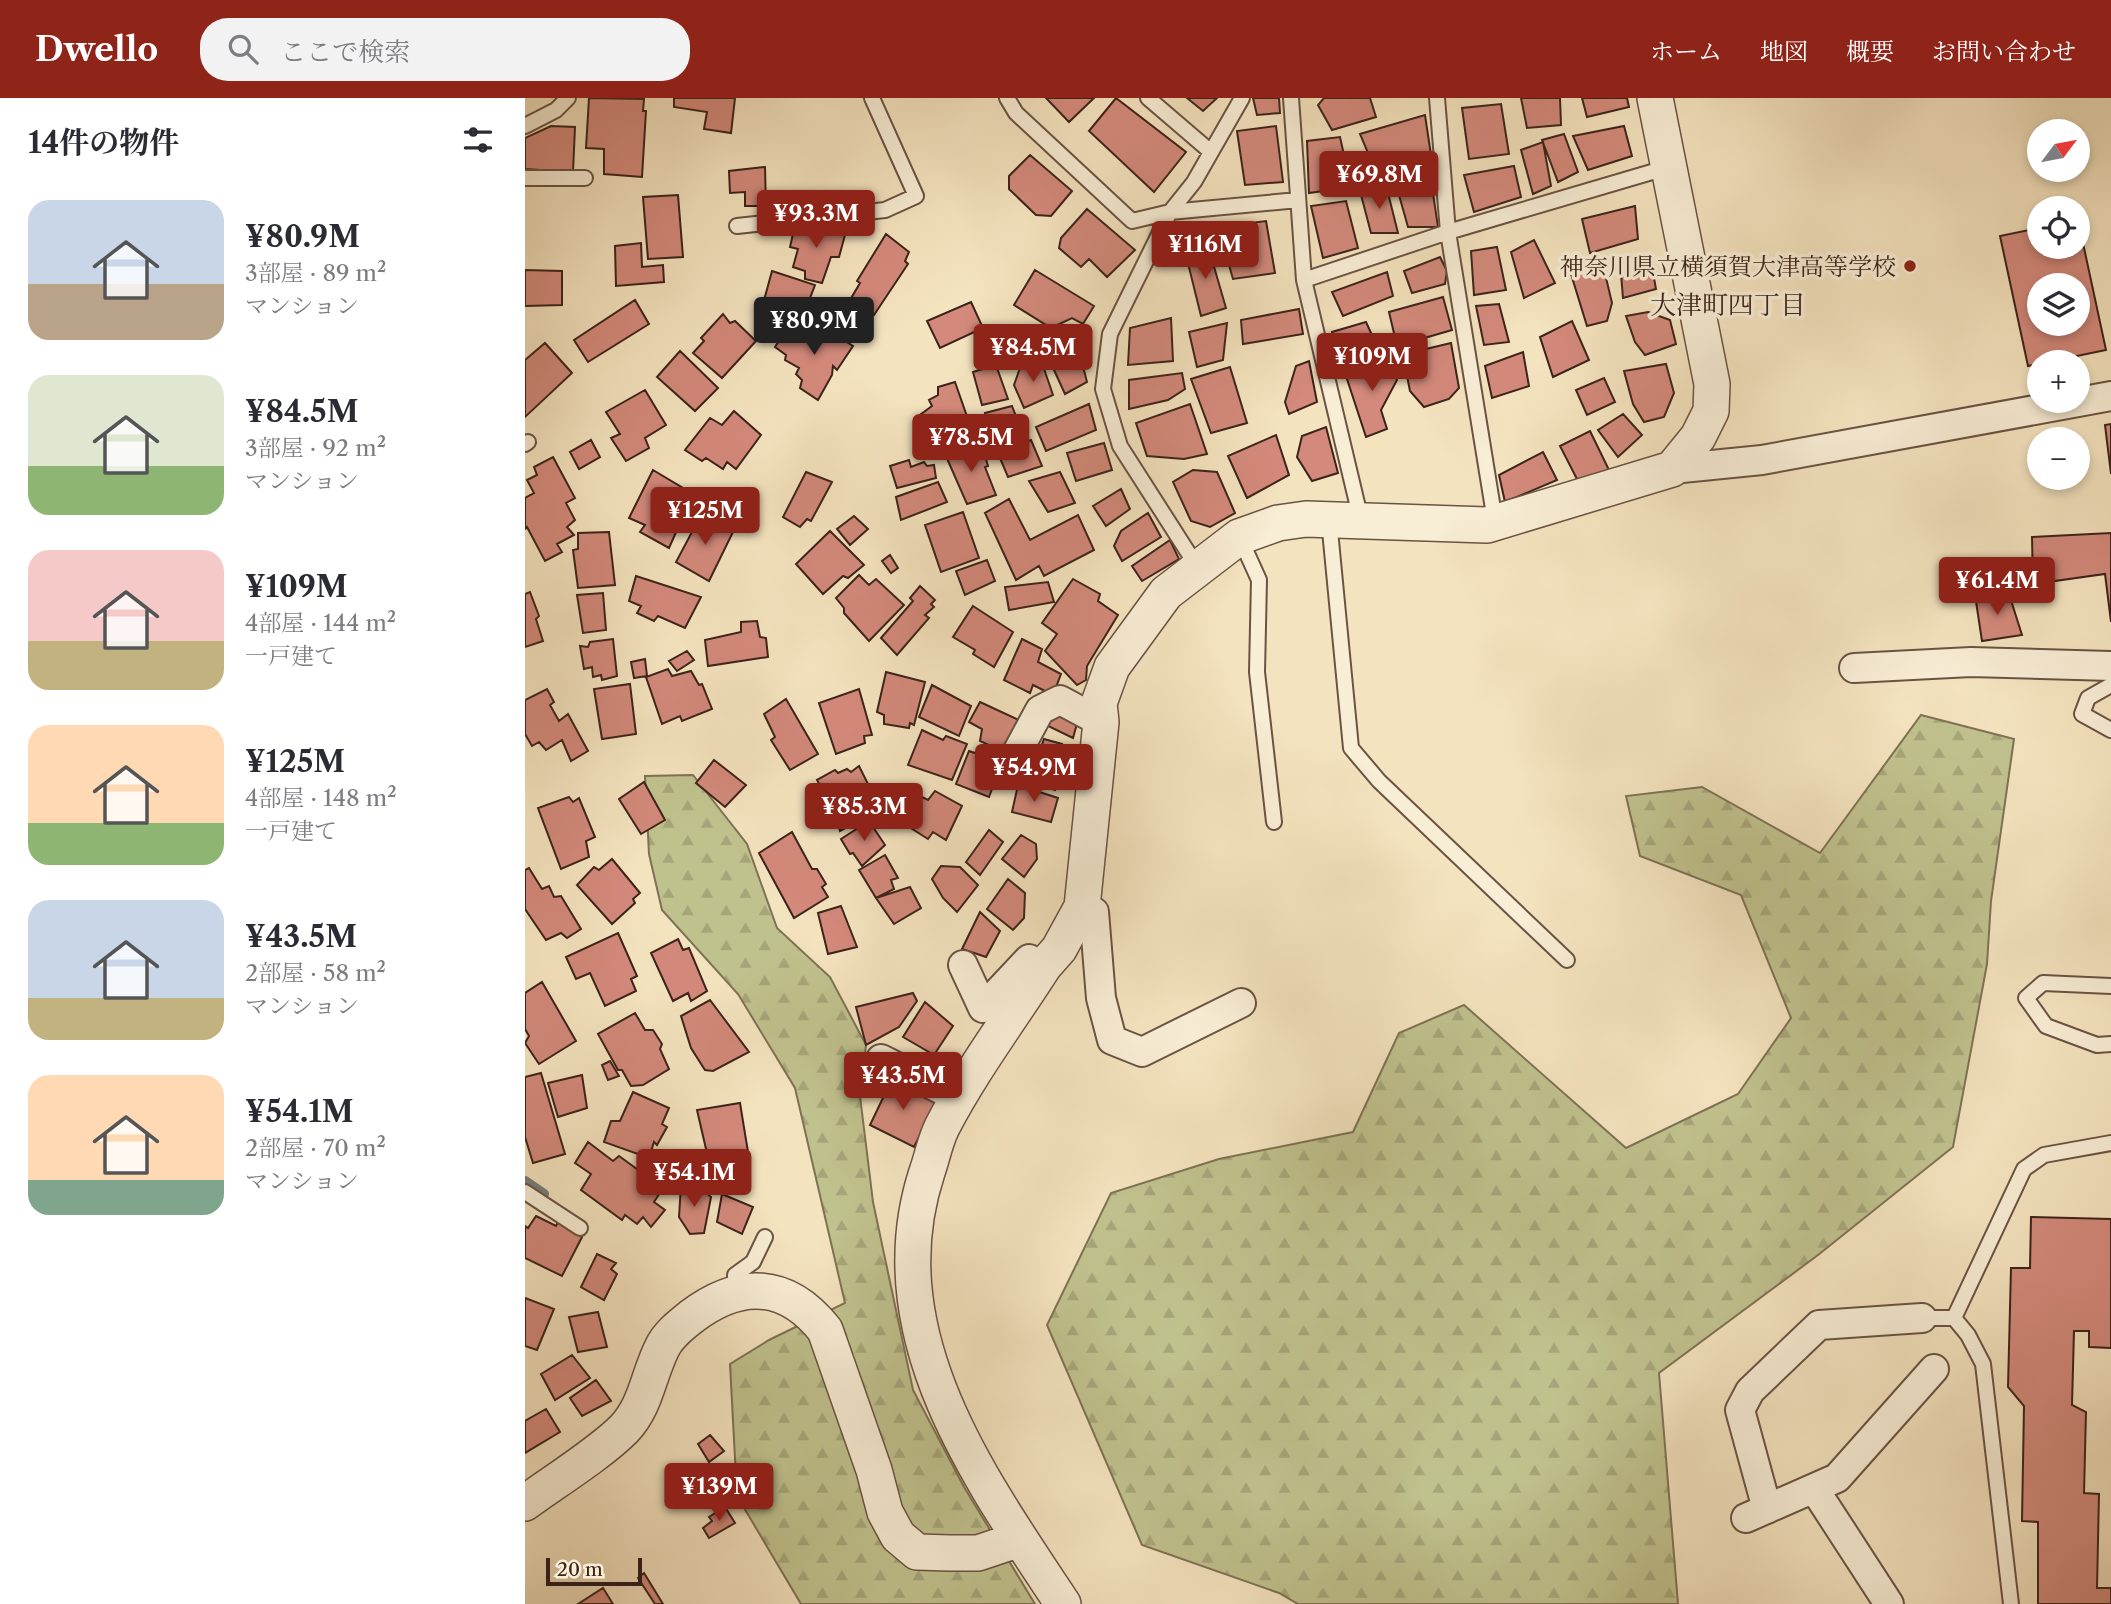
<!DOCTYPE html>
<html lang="ja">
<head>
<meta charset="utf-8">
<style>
	body { margin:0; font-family:"Libre Caslon Text","Noto Serif JP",serif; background:#f2f2f3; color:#2b2b33; height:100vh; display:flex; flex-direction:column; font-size:26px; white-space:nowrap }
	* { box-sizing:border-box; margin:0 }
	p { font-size:23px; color:#7c7c81 }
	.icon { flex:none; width:38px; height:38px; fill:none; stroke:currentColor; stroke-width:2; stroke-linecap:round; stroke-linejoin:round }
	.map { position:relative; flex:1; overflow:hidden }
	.drawer { display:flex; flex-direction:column; background:#fff; width:525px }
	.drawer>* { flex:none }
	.needle { width:46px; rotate:58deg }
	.buttons { position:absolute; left:1502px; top:21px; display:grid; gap:14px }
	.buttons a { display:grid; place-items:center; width:63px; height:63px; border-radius:50%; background:#fff; box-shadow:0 4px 10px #0003; font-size:35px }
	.scale { position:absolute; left:21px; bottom:18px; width:96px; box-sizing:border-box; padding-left:7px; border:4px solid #3c231a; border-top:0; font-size:19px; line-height:24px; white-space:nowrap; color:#3c231a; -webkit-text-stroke:5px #f8edd5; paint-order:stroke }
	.price { position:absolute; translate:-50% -60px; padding:0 16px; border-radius:7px; background:#8f2418; color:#fff; font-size:23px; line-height:46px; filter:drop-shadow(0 2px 4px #0008) }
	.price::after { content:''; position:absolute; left:50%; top:42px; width:21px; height:16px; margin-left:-10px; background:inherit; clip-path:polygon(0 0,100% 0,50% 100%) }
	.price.selected { background:#222; color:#fff }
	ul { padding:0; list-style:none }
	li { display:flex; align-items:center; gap:21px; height:175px; padding:0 28px }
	li span { display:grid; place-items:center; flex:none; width:196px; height:140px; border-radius:21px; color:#555 }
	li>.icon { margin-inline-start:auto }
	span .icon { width:84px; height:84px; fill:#fffc; stroke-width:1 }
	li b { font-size:30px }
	h2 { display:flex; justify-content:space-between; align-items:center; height:84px; padding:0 28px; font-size:30px }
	header { display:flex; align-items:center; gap:42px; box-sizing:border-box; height:98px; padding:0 35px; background:#8f2418; color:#fff }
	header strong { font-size:33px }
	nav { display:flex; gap:38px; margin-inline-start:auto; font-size:24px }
	.search { width:490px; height:63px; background:#f2f2f3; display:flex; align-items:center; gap:18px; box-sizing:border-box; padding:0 24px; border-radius:28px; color:#7c7c81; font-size:26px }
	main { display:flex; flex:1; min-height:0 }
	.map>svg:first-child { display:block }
</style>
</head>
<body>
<header>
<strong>Dwello</strong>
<div class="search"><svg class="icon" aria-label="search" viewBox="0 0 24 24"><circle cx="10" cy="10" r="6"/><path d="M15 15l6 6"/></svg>ここで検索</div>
<nav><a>ホーム</a><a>地図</a><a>概要</a><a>お問い合わせ</a></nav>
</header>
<main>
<section class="drawer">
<h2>14件の物件<svg class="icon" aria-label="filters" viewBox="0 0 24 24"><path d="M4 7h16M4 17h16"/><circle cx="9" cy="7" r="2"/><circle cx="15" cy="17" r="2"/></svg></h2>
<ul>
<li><span style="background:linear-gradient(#c9d6e8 60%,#b9a48a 0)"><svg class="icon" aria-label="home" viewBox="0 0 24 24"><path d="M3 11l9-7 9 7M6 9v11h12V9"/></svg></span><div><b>¥80.9M</b><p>3部屋 · 89 m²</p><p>マンション</p></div></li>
<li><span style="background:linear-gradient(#dfe7d0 65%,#8fb573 0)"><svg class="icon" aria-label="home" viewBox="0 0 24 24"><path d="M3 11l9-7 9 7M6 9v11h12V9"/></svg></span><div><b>¥84.5M</b><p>3部屋 · 92 m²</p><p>マンション</p></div></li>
<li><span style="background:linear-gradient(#f6c9c9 65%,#c2b280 0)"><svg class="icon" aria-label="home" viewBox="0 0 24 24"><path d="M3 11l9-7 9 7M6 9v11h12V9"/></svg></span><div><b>¥109M</b><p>4部屋 · 144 m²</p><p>一戸建て</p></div></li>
<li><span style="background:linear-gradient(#ffd9b3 70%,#8fb573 0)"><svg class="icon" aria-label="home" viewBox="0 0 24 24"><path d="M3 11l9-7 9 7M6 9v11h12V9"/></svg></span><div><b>¥125M</b><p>4部屋 · 148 m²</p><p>一戸建て</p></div></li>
<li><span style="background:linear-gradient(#c9d6e8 70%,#c2b280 0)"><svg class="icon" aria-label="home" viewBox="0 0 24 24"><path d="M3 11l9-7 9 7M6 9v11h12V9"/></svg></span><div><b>¥43.5M</b><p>2部屋 · 58 m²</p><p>マンション</p></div></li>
<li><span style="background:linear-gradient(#ffd9b3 75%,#7fa58c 0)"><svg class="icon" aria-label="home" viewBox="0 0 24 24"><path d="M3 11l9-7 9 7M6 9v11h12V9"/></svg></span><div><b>¥54.1M</b><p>2部屋 · 70 m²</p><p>マンション</p></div></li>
</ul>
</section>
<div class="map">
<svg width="1586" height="1506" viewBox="0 0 1586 1506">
	<defs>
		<pattern id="forest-firs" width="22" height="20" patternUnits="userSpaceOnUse" patternTransform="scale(1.75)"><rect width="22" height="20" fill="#c0c28e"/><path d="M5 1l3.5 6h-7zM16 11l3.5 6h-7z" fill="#a6a67a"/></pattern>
	</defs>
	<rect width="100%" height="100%" fill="#f4e3bf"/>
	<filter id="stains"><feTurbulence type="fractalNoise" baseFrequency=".00286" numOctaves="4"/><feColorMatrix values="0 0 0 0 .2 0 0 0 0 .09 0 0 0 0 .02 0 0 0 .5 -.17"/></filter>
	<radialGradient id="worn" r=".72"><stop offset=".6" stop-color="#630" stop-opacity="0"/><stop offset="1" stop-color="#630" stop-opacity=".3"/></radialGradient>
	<path fill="url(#forest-firs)" stroke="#7e7254" stroke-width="2" d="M1396 617 1489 641 1466 803 1462 866 1428 1049 1293 1157 1134 1275 1153 1506H773L754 1495 617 1447 522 1227 586 1095 694 1061 828 1034 874 935 939 907 1101 1050 1213 996 1266 920 1216 797 1115 758 1101 698 1177 689 1295 755Z
		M168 677 222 746 252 830 305 879 341 947 335 998 348 1104 388 1292 439 1389 510 1506H276L212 1398 205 1266 244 1242 320 1205 270 990 213 896 137 812 124 756 120 678Z"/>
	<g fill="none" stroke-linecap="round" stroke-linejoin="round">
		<path stroke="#777f7a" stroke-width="10" d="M0 1083 19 1096"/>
	</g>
	<path fill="#d3897b" stroke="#3c231a" stroke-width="2" fill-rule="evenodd" d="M64 0 119 1 118 13H121L117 79 79 76V51L61 50Z
		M149 0H210L206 35 179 31 182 14 149 9Z
		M521 0H569L544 24Z
		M591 0 661 54 629 94 564 33Z
		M662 0H692L678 13Z
		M728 0H754L755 15 732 17Z
		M799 0H845L851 19 807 32 793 7Z
		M996 0H1035L1036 27 1002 30Z
		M1057 0H1102L1104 9 1062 19Z
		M976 6 984 56 944 61 937 10Z
		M900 17 906 57 848 67 835 36Z
		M26 28 50 29 48 74 0 71V40Z
		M751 28 758 84 720 87 712 33Z
		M1099 28 1107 58 1063 72 1048 38Z
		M1039 36 1053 74 1033 84 1017 42Z
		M815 39 826 89 784 95 782 43Z
		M1018 44 1026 88 1008 96 996 52Z
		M505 57 547 93 526 118 511 117 484 91V78Z
		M989 68 996 99 949 114 939 77Z
		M240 69 241 108H220V94L205 95 204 73Z
		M906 82 913 129H883L872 90Z
		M862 91 873 135H846L835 93Z
		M153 97 158 159 123 161 118 99Z
		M821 103 833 150 798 160 786 108Z
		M1110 108 1113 141 1065 155 1057 121Z
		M562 111 610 152 582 179 564 161 556 169 534 150 536 140Z
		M1553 122 1581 252 1503 268 1475 138 1514 130V149H1552ZM1514 187H1552V226H1514Z
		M741 123 750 175 708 181 693 129Z
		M270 127 290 132 292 128 320 137 314 159H306L297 185 280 181V173L268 169 273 151 265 149Z
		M361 136 384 154 380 163 383 166 349 217 325 202 335 185 332 183Z
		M1009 142 1030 185 999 200 986 154Z
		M116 145 117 169 138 167 139 184 91 188 90 148Z
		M683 148 701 210 676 218 660 153Z
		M972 149 981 192 949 197 946 153Z
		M1125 158 1131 191 1098 200 1095 164Z
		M915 159 922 173 920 186 887 195 879 173Z
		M1077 163 1087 205 1082 223 1062 228 1046 176Z
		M0 172 37 173V207L0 208Z
		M510 172 569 208 558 226 547 220 526 230 489 207Z
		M247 173 290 187 278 218 238 206Z
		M862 174 868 198 818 218 807 194Z
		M918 199 927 232 872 248 864 214Z
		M110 202 124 226 63 264 49 242Z
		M446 204 458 230 415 250 402 223Z
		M974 206 984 244 959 247 951 208Z
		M774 211 778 236 718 246 716 222Z
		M1123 214 1145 222 1151 246 1120 257 1110 244 1101 218Z
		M198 216 205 225 210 223 231 243 197 280 168 255 179 243 176 240Z
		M646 220 648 263 603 267 605 230Z
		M1047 223 1064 262 1028 279 1015 239Z
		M841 224 852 248 817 260 807 234Z
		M702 225 698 262 672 269 664 234Z
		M284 227 294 234 298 229 328 248 312 272 308 268 307 277 293 302 275 290 277 282 271 276 274 270 260 262 261 257 250 249 262 230 274 239Z
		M20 245 47 275 0 319V262Z
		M926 245 934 290 924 301 899 309 885 293 880 268 901 251Z
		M155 253 193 290 170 313 132 279Z
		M998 254 1004 288 967 300 960 268Z
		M555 257 562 284 540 296 524 261Z
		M864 261 872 282 856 312 862 331 841 339 821 278 830 267Z
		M516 262 528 297 499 310 489 287 495 270Z
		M784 263 792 304 764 316 760 304 771 268Z
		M1141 266 1149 295 1139 319 1119 324 1108 306 1099 273Z
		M471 267 483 301 457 307 448 274Z
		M705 269 722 325 686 335 666 281Z
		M657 275 660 291 643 302 604 311V282Z
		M1079 280 1090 304 1062 317 1051 292Z
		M430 284 446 330 403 345 392 319 407 308 404 302 413 297V289Z
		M120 292 141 327 120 340 124 350 101 363 86 340 95 336 81 314Z
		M564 306 571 332 521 353 511 329Z
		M665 306 682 356 659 361 622 358 611 325Z
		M487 308 497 334 467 341 460 315Z
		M209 313 236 337 211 371 202 364 198 371 181 360 177 363 160 352 185 320 197 327Z
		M1098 316 1117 337 1093 359 1073 332Z
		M1586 326V376L1580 327Z
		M801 329 813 375 787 383 772 359 777 338Z
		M1065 333 1084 372 1054 385 1035 348Z
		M751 337 764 377 722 400 703 358Z
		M66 342 75 359 54 371 45 354Z
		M506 342 517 368 483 379 472 353Z
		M579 345 587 372 551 383 542 355Z
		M446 346 450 357 459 354 463 368 460 369 471 397 442 406 420 356Z
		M1018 354 1032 382 980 404 974 377Z
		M28 359 50 400 41 405 50 422 42 429 49 437 32 446 37 454 20 463 2 429 0 431V400L9 395 2 382 12 377 9 369Z
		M384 362 386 369 399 364 402 368 409 367 411 380 372 390 365 368Z
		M128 372 168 396 144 450 115 434 120 427 104 420Z
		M668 372 692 374 710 415 685 429 666 423 648 384Z
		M281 374 307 384 286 423 282 421 275 429 258 419Z
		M535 374 550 405 523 414 504 383Z
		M413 384 422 404 376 422 371 399Z
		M596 391 605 411 581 428 568 408Z
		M484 401 505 442 553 417 569 452 519 478 514 468 491 482 460 415Z
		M438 414 454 460 416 474 400 427Z
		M177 415 209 432 184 483 151 464Z
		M623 415 636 439 597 463 589 448 596 433Z
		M329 418 343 431 325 447 312 431Z
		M305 433 339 467 323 480 318 478 298 496 271 466Z
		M84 434 90 487 53 490 48 452 53 451V435Z
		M1586 435V524L1580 476 1508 486 1507 439Z
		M645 442 654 461 617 483 607 468Z
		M365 457 373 470 366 475 357 463Z
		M462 462 470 483 440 497 431 473Z
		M334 477 344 487 351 481 379 507 344 543 319 515V510L311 500Z
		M111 478 176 499 160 530 133 518 129 523 112 515 116 508 104 503Z
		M548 481 575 496 573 503 593 517 562 568 561 582 552 587 520 553 532 536 517 525Z
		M523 484 529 504 484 512 480 489Z
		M395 488 410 502 406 506 409 509 400 517 404 520 372 557 356 540 388 503 385 500Z
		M5 494 14 518 11 521 18 543 0 549V496Z
		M78 495 81 532 58 535 52 497Z
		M1484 496 1497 537 1457 543 1450 497Z
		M448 508 488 534 469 569 448 556 450 552 428 539Z
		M232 523 235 539 241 540 243 559 183 568 180 542 216 534V524Z
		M88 541 92 578 77 582 76 577 68 579 67 569 59 571 55 548 63 549 65 544Z
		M497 541 517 551 513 564 536 576 528 597 508 587 505 595 479 582Z
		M162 553 169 562 152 573 144 563Z
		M120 561 122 578 109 580 106 564Z
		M143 571 147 578 166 573 174 587 177 586 187 611 157 623 155 618 137 626 121 579Z
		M361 574 400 584 389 627 385 625 384 630 359 626V617L352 614Z
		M105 586 111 636 77 641 69 591Z
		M407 587 446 608 434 638 394 619Z
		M22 591 29 604 25 607 34 623 43 616 63 653 46 663 37 642 21 652 14 644 7 648 0 636V602Z
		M334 591 347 637 339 638 340 645 311 656 294 605Z
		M261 601 293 656 265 672 246 642 250 639 239 616Z
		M455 604 496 623 482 656 455 643 457 631 444 624Z
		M535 609 553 622 548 640 521 627Z
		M397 632 418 642 421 638 442 646 427 682 383 667Z
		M519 641 537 646 534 661 538 664 530 692 500 683 507 655 513 657Z
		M444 653 477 664 464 699 431 686Z
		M189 662 221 687 200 709 171 685Z
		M334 668 343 686 305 706 292 682 310 672 313 675 322 671 326 674Z
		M119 684 140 722 116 736 94 701Z
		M493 687 533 700 526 724 487 714Z
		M410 693 437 708 421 742 408 734 403 741 373 722 389 695 403 702Z
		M329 696 332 702 340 699 348 715 315 733 313 726H307L300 713Z
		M44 699 48 704 54 700 70 739 61 743 64 759 36 771 13 710Z
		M344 723 360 747 337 768 328 755 325 756 316 741Z
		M464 732 478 744 455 777 441 764Z
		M267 734 287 771H292L301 786 297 789 303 799 269 820 234 755Z
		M496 737 511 746 512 761 499 779 477 761Z
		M360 757 373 780 366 782 369 791 351 800 334 772Z
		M87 761 115 795 108 801 110 805 87 826 52 787 69 769 74 772Z
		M416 768 435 769 453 787 432 814 418 800 407 781Z
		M4 770 17 791 24 788 29 799 36 798 56 831 42 840 36 835 21 842 0 811V772Z
		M483 781 500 795 499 820 488 832 462 811Z
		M385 789 396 810 369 826 351 800Z
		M316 808 332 849 303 856 293 815Z
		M455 814 475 833 461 859 437 851Z
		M93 835 112 878 106 881 111 893 80 908 65 875 51 881 41 859Z
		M153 841 158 852 164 850 182 893 166 903 163 895 148 903 126 855Z
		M17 884 51 943 14 966 0 945 4 938 0 931V895Z
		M388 895 392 903 374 929 341 947 331 909Z
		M185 902 224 954 188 973 180 972 166 950 156 918Z
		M400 904 428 928 409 957 378 939Z
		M110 915 120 932H128L137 946 135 951 144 971 118 987 106 988 97 972H93L73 936Z
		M85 963 94 978 83 982 77 967Z
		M16 975 40 1056 8 1065 0 1039V979Z
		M57 977 62 1010 33 1019 23 985Z
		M368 979 412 1003 389 1049 345 1027Z
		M108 994 144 1010 137 1026 142 1029 132 1047 129 1044 124 1060 79 1044 86 1023H95Z
		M215 1005 223 1054 184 1064 172 1012Z
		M63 1044 88 1063 94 1058 138 1090 129 1104 140 1112 126 1129 118 1119 112 1126 100 1117 97 1122 56 1092 66 1076 50 1065Z
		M156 1087 175 1089 186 1099 179 1135 165 1136 154 1119Z
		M197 1096 228 1109 217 1136 192 1124Z
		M11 1118 31 1128 33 1124 57 1139 37 1178 0 1160V1128L3 1130Z
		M1506 1119 1586 1121V1250L1564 1249V1233H1549L1547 1307 1561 1314 1559 1395 1574 1396 1572 1490H1586V1506H1513V1424L1497 1423 1499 1308 1483 1289 1486 1170H1505Z
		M72 1156 91 1165 86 1171 92 1176 79 1202 56 1189Z
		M0 1200 29 1211 12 1252 0 1248Z
		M73 1214 82 1249 53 1254 44 1219Z
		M47 1257 65 1280 30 1302 16 1276Z
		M71 1282 86 1303 57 1318 45 1300Z
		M21 1311 35 1334 0 1355V1323Z
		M185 1337 199 1353 184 1364 173 1346Z
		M200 1409 210 1425 184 1440 178 1430 187 1423 184 1419Z
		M119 1475 138 1506H130L113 1480Z
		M78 1490 88 1506H53Z"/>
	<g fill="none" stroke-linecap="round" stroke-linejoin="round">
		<g stroke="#6a5343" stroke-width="18">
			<path id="service" d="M482 0 491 15 607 123 645 114 773 102
				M623 0 686 54
				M766 0 779 182 836 422
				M912 0 923 134 970 423
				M0 28 31 12 43 0
				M0 80H60
				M212 128 360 112 391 98 347 0
				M779 182 923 134 1144 69
				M0 346 3 344
				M804 422 826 650 854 683 1042 862
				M715 440 734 482 732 574 749 724
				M673 470 595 348 578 291 585 236 645 114 669 84 717 0
				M1586 587 1563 600 1557 616 1586 632
				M1586 888 1518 885 1501 900 1521 928 1572 947 1586 946
				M0 1094 55 1130
				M211 1195 210 1177 228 1164 240 1139
				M1397 1220H1429L1443 1237 1458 1266 1486 1506
				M1429 1220 1499 1071 1519 1057 1586 1045"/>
		</g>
		<g stroke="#6a5343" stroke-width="32">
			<path id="minor" d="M1147 371 1237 362 1586 298
				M1329 570 1446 564 1586 568
				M481 675 515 612 535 602 576 624
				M557 809 569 814 576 900 587 942 617 954 716 905
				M438 867 458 910 504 861 519 868
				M356 961 435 1001
				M1290 1392 1364 1506
				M1242 1411 1215 1312 1225 1293 1294 1227 1397 1220
				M1221 1420 1312 1380 1409 1271"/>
		</g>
		<g stroke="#6a5343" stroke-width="38">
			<path id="tertiary" d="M0 1405C30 1383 74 1356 99 1331 121 1308 123 1278 137 1250 143 1237 155 1228 166 1219 215 1182 261 1183 300 1232L349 1372 360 1414 373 1438 392 1454 425 1455H453L495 1441
				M538 1506C454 1379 349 1235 402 1074 407 1060 410 1043 417 1029 446 973 485 921 519 868L534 851 557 809 576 624 574 605 587 569 641 495 714 439 753 425 781 421 962 427 1147 371 1173 339 1186 313 1187 286 1130 0"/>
		</g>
		<use href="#service" stroke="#f8edd5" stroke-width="14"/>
		<use href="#minor" stroke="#f8edd5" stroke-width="28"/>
		<use href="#tertiary" stroke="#f8edd5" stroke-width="35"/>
	</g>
	<circle fill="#8f2418" stroke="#f8edd5" stroke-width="2.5" cx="1385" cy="168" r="7"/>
	<g text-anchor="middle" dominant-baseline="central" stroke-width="7" stroke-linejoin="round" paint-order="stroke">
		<g font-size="24" fill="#3c231a" stroke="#f8edd5" text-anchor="end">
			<text x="1371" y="168">神奈川県立横須賀大津高等学校</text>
		</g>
		<g font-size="26" fill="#3c231a" stroke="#f8edd5">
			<text x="1203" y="207">大津町四丁目</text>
		</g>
	</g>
	<rect width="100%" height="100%" filter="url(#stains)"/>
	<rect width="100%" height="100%" fill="url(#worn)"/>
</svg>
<div class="buttons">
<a><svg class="needle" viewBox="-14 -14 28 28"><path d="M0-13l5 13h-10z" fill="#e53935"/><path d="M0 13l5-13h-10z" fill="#7c7c81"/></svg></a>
<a><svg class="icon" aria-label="locate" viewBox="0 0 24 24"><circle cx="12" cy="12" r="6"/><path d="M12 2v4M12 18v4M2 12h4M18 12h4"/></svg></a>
<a><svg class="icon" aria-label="layers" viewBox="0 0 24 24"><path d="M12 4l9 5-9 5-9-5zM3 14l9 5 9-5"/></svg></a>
<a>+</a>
<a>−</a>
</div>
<div class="scale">20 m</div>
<b class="price" style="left:854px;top:113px">¥69.8M</b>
<b class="price" style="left:291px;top:152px">¥93.3M</b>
<b class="price" style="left:680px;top:183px">¥116M</b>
<b class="price selected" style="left:289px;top:259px">¥80.9M</b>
<b class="price" style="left:508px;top:286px">¥84.5M</b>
<b class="price" style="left:847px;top:295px">¥109M</b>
<b class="price" style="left:446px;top:376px">¥78.5M</b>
<b class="price" style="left:180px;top:449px">¥125M</b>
<b class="price" style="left:1472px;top:519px">¥61.4M</b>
<b class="price" style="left:509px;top:706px">¥54.9M</b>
<b class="price" style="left:339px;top:745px">¥85.3M</b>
<b class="price" style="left:378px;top:1014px">¥43.5M</b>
<b class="price" style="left:169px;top:1111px">¥54.1M</b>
<b class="price" style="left:194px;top:1425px">¥139M</b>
</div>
</main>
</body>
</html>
